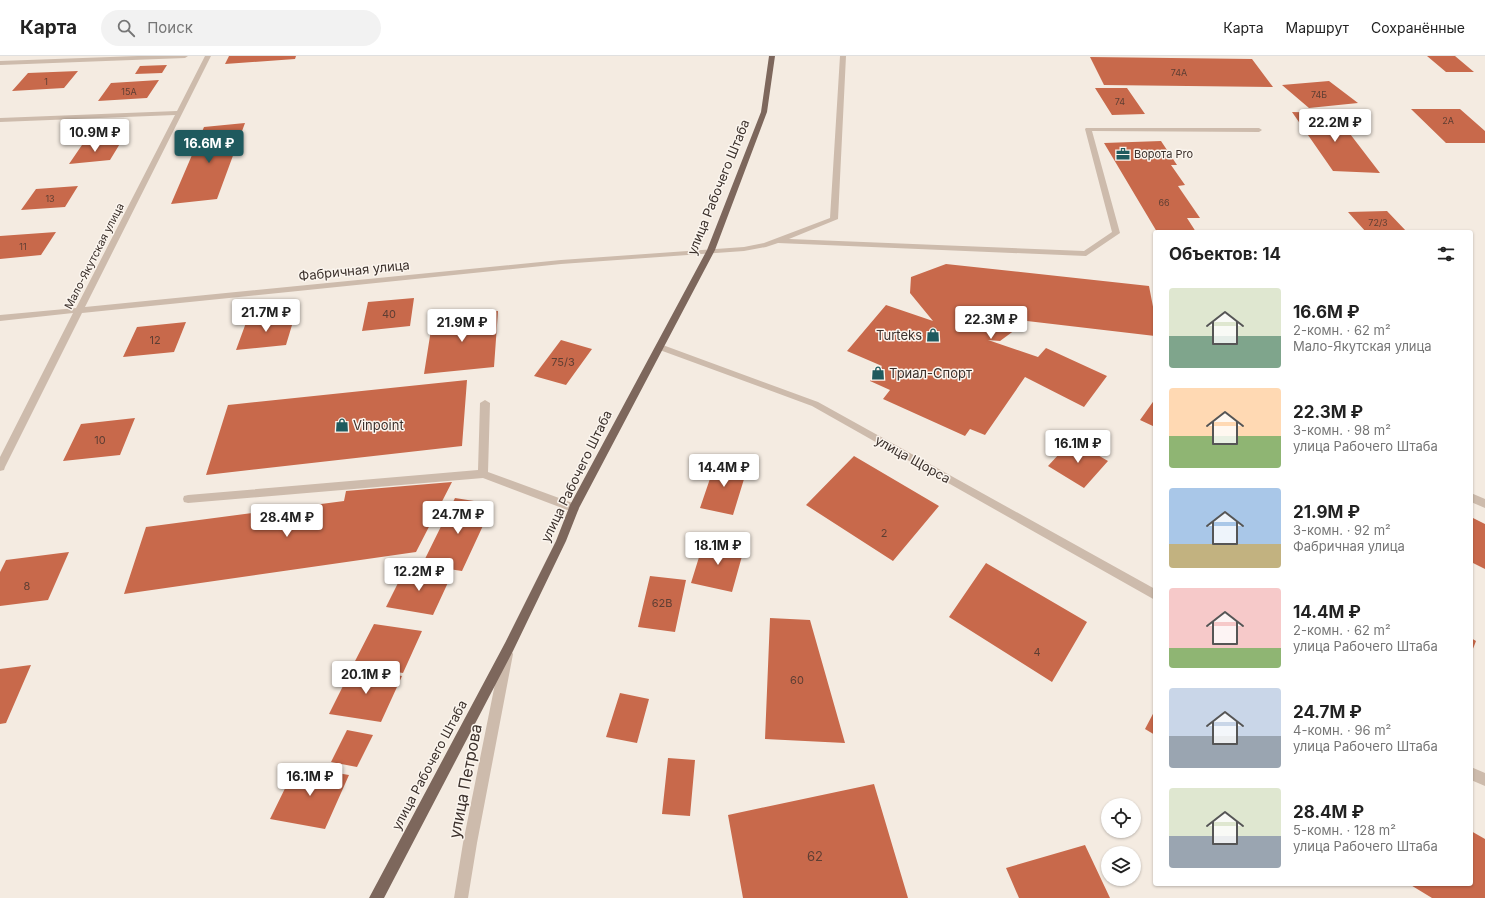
<!DOCTYPE html>
<html lang="ru">
<head>
<meta charset="utf-8">
<style>
	body { margin:0; font-family:Inter,sans-serif; background:#f2f2f2; color:#222; height:100vh; display:flex; flex-direction:column; font-size:15px; white-space:nowrap }
	* { box-sizing:border-box; margin:0 }
	p { font-size:13px; color:#767676 }
	.icon { flex:none; width:22px; height:22px; fill:none; stroke:currentColor; stroke-width:2; stroke-linecap:round; stroke-linejoin:round }
	.map { position:relative; flex:1; overflow:hidden }
	.drawer { position:absolute; left:1153px; top:174px; width:320px; height:656px; display:flex; flex-direction:column; background:#fff; border-radius:4px; box-shadow:0 1px 3px #0004 }
	.drawer>* { flex:none }
	.tools { position:absolute; left:1101px; top:742px; display:grid; gap:8px }
	.tools a { display:grid; place-items:center; width:40px; height:40px; border-radius:50%; background:#fff; box-shadow:0 1px 3px #0004; font-size:20px }
	.price { position:absolute; translate:-50% -34px; padding:0 9px; border-radius:4px; background:#fff; color:#222; font-size:13px; line-height:26px; filter:drop-shadow(0 1px 2px #0008) }
	.price::after { content:''; position:absolute; left:50%; top:24px; width:12px; height:9px; margin-left:-6px; background:inherit; clip-path:polygon(0 0,100% 0,50% 100%) }
	.price.selected { background:#1f5a5e; color:#fff }
	ul { padding:0; list-style:none }
	li { display:flex; align-items:center; gap:12px; height:100px; padding:0 16px }
	li span { display:grid; place-items:center; flex:none; width:112px; height:80px; border-radius:4px; color:#555 }
	li>.icon { margin-inline-start:auto }
	span .icon { width:48px; height:48px; fill:#fffc; stroke-width:1 }
	li b { font-size:17px }
	h2 { display:flex; justify-content:space-between; align-items:center; height:48px; padding:0 16px; font-size:17px }
	header { display:flex; align-items:center; gap:24px; box-sizing:border-box; height:56px; padding:0 20px; background:#fff; border-bottom:1px solid #e0e0e0 }
	header strong { font-size:19px }
	nav { display:flex; gap:22px; margin-inline-start:auto; font-size:14px }
	.search { width:280px; height:36px; background:#f2f2f2; display:flex; align-items:center; gap:10px; box-sizing:border-box; padding:0 14px; border-radius:22px; color:#767676; font-size:15px }
	.map>svg:first-child { display:block }
</style>
</head>
<body>
<header>
<strong>Карта</strong>
<div class="search"><svg class="icon" aria-label="search" viewBox="0 0 24 24"><circle cx="10" cy="10" r="6"/><path d="M15 15l6 6"/></svg>Поиск</div>
<nav><a>Карта</a><a>Маршрут</a><a>Сохранённые</a></nav>
</header>
<div class="map">
<svg width="1485" height="842" viewBox="0 0 1485 842">
	<rect width="100%" height="100%" fill="#f4ebe1"/>
	<path fill="#c8694b" d="M229 0H296L295 3 225 8Z
		M1427 0H1455L1474 16H1446Z
		M1090 1 1252 3 1273 31 1104 29Z
		M167 9 162 17 135 18 140 10Z
		M78 15 64 32 12 35 28 17Z
		M159 24 147 42 98 45 111 27Z
		M1329 25 1358 47 1309 52 1282 29Z
		M1095 32H1127L1145 58 1112 59Z
		M1411 53H1460L1485 75V87H1446Z
		M1292 56 1334 57 1380 117 1333 115Z
		M245 67 217 143 171 148 204 71Z
		M1161 85 1177 109H1171L1185 129 1178 130 1200 162H1187L1196 176H1157L1104 87Z
		M121 86 110 104 69 108 82 89Z
		M78 130 65 151 21 154 36 133Z
		M1387 155 1407 176H1366L1348 156Z
		M56 176 41 199 0 203V180Z
		M946 208 1149 230 1155 261V280L1027 265 1000 285 988 284 1038 301 1046 292 1107 320 1084 351 1025 321 985 379 970 373 965 380 883 343 890 334 870 325 882 310 847 295 886 249 933 265 910 237 911 221Z
		M414 242 410 270 362 275 368 246Z
		M498 255 494 311 424 318 433 261Z
		M295 259 286 289 236 294 247 264Z
		M186 266 174 296 123 301 137 271Z
		M561 284 592 293 566 329 534 320Z
		M467 324 462 390 206 419 228 349Z
		M1155 343V371L1140 364Z
		M135 362 120 399 63 405 81 368Z
		M1072 384 1108 405 1084 432 1048 410Z
		M854 400 939 450 893 505 806 449Z
		M716 405 748 410 733 459 700 452Z
		M452 426 416 496 124 538 146 471 344 445 346 435Z
		M455 442 493 448 462 515 422 509Z
		M1471 461 1485 468V513L1471 506Z
		M704 485 744 493 732 536 691 527Z
		M69 496 48 544 0 550V516L6 504Z
		M986 507 1087 566 1052 626 949 561Z
		M405 513 451 520 433 559 386 551Z
		M650 520 686 524 675 576 638 571Z
		M770 562 810 564 845 687 765 683Z
		M374 568 422 575 403 617 353 609Z
		M1471 582 1476 585 1471 598Z
		M31 609 6 667 0 668V613Z
		M352 612 402 620 381 666 329 658Z
		M620 637 649 643 637 687 606 681Z
		M1155 654V679L1145 673Z
		M347 674 373 679 357 711 331 706Z
		M668 702 695 704 690 760 662 758Z
		M296 710 349 719 325 773 270 763Z
		M874 728 908 842H743L728 759Z
		M1471 775 1485 783V842H1432L1409 828H1471Z
		M1085 789 1110 842H1019L1006 812Z"/>
	<g fill="none" stroke-linecap="round" stroke-linejoin="round">
		<path fill="#cdbbac" fill-rule="evenodd" d="M138 0H188L185 2 0 9V5Z
			M205 0H211L85 251 561 204 744 191 764 187 830 162 840 0H846L838 163 789 183 1084 195 1112 176 1085 73 1086 72H1259L1262 74 1259 76 1092 75 1120 177 1086 200 778 187 766 191 744 195 561 208 82 257 5 411 4 414 0 415V401L73 257 0 265V259L76 252 175 59 0 66V62L177 55Z
			M660 288 818 346 1155 533V544L812 350 657 293 656 291 657 289Z
			M485 344 490 347 488 416 578 449 579 452 578 455 574 456 570 455 483 422 188 447 184 446 183 443 184 440 188 439 478 414 480 347Z
			M1471 437 1485 443V452L1471 446Z
			M507 593 511 594 513 598 477 787 468 842H454L463 787 501 598 503 594Z
			M1471 711 1485 717V730L1471 724Z"/>
		<path fill="#7d675c" fill-rule="evenodd" d="M769 0H775L767 56 715 194 579 452 566 485 513 595 384 842H369L505 587 556 485 570 449 707 194 761 56Z"/>
	</g>
	<defs>
		<g id="office-bare" transform="scale(1.08)"><path d="M-6-3h4V-5.5h4V-3h4V5H-6ZM-1-4.5V-3h2v-1.5ZM-6 0V1H6V0Z" fill="#1f5a5e" stroke="#fbf5ee" stroke-width="2.5" paint-order="stroke"/></g>
		<g id="shop-bare" transform="scale(1.08)"><path d="M-5-2.5h2.3a2.7 3.5 0 0 1 5.4 0H5L5.5 6h-11ZM-1.5-2.5h3a1.5 2.3 0 0 0-3 0Z" fill="#1f5a5e" stroke="#fbf5ee" stroke-width="2.5" paint-order="stroke"/></g>
	</defs>
	<g fill-rule="evenodd">
		<use href="#office-bare" x="1123" y="98"/>
		<use href="#shop-bare" x="933" y="279"/>
		<use href="#shop-bare" x="878" y="317"/>
		<use href="#shop-bare" x="342" y="369"/>
	</g>
	<g text-anchor="middle" dominant-baseline="central" stroke-width="3" stroke-linejoin="round" paint-order="stroke">
		<g font-size="9" fill="#5e3e33">
			<text x="1179" y="16">74А</text>
			<text x="46" y="25">1</text>
			<text x="129" y="35">15А</text>
			<text x="1319" y="38">74Б</text>
			<text x="1120" y="45">74</text>
			<text x="1448" y="64">2А</text>
			<text x="50" y="142">13</text>
			<text x="1164" y="146">66</text>
			<text x="1378" y="166">72/3</text>
			<text x="23" y="190">11</text>
		</g>
		<g font-size="11" fill="#3b302b" stroke="#fbf5ee" text-anchor="start">
			<text x="1134" y="98">Ворота Pro</text>
		</g>
		<g font-size="11" fill="#3b302b" stroke="#fbf5ee">
			<text transform="translate(94 200) rotate(-63)">Мало-Якутская улица</text>
		</g>
		<g font-size="11" fill="#5e3e33">
			<text x="389" y="258">40</text>
			<text x="155" y="284">12</text>
			<text x="563" y="306">75/3</text>
			<text x="100" y="384">10</text>
			<text x="884" y="477">2</text>
			<text x="27" y="530">8</text>
			<text x="662" y="547">62В</text>
			<text x="1037" y="596">4</text>
			<text x="797" y="624">60</text>
		</g>
		<g font-size="13" fill="#3b302b" stroke="#fbf5ee">
			<text transform="translate(718 131) rotate(-68)">улица Рабочего Штаба</text>
			<text transform="translate(354 214) rotate(-6)">Фабричная улица</text>
			<text transform="translate(913 403) rotate(29)">улица Щорса</text>
			<text transform="translate(576 420) rotate(-64)">улица Рабочего Штаба</text>
			<text transform="translate(429 709) rotate(-62)">улица Рабочего Штаба</text>
		</g>
		<g font-size="13" fill="#3b302b" stroke="#fbf5ee" text-anchor="start">
			<text x="922" y="279" text-anchor="end">Turteks</text>
			<text x="889" y="317">Триал-Спорт</text>
			<text x="353" y="369">Vinpoint</text>
		</g>
		<g font-size="13" fill="#5e3e33">
			<text x="815" y="800">62</text>
		</g>
		<g font-size="16" fill="#3b302b" stroke="#fbf5ee">
			<text transform="translate(465 725) rotate(-79)">улица Петрова</text>
		</g>
	</g>
</svg>
<div class="tools">
<a><svg class="icon" aria-label="locate" viewBox="0 0 24 24"><circle cx="12" cy="12" r="6"/><path d="M12 2v4M12 18v4M2 12h4M18 12h4"/></svg></a>
<a><svg class="icon" aria-label="layers" viewBox="0 0 24 24"><path d="M12 4l9 5-9 5-9-5zM3 14l9 5 9-5"/></svg></a>
</div>
<b class="price" style="left:1335px;top:87px">22.2M ₽</b>
<b class="price" style="left:95px;top:97px">10.9M ₽</b>
<b class="price selected" style="left:209px;top:108px">16.6M ₽</b>
<b class="price" style="left:266px;top:277px">21.7M ₽</b>
<b class="price" style="left:991px;top:284px">22.3M ₽</b>
<b class="price" style="left:462px;top:287px">21.9M ₽</b>
<b class="price" style="left:1078px;top:408px">16.1M ₽</b>
<b class="price" style="left:724px;top:432px">14.4M ₽</b>
<b class="price" style="left:458px;top:479px">24.7M ₽</b>
<b class="price" style="left:287px;top:482px">28.4M ₽</b>
<b class="price" style="left:718px;top:510px">18.1M ₽</b>
<b class="price" style="left:419px;top:536px">12.2M ₽</b>
<b class="price" style="left:366px;top:639px">20.1M ₽</b>
<b class="price" style="left:310px;top:741px">16.1M ₽</b>
<section class="drawer">
<h2>Объектов: 14<svg class="icon" aria-label="filters" viewBox="0 0 24 24"><path d="M4 7h16M4 17h16"/><circle cx="9" cy="7" r="2"/><circle cx="15" cy="17" r="2"/></svg></h2>
<ul>
<li><span style="background:linear-gradient(#dfe7d0 60%,#7fa58c 0)"><svg class="icon" aria-label="home" viewBox="0 0 24 24"><path d="M3 11l9-7 9 7M6 9v11h12V9"/></svg></span><div><b>16.6M ₽</b><p>2-комн. · 62 m²</p><p>Мало-Якутская улица</p></div></li>
<li><span style="background:linear-gradient(#ffd9b3 60%,#8fb573 0)"><svg class="icon" aria-label="home" viewBox="0 0 24 24"><path d="M3 11l9-7 9 7M6 9v11h12V9"/></svg></span><div><b>22.3M ₽</b><p>3-комн. · 98 m²</p><p>улица Рабочего Штаба</p></div></li>
<li><span style="background:linear-gradient(#a9c7e8 70%,#c2b280 0)"><svg class="icon" aria-label="home" viewBox="0 0 24 24"><path d="M3 11l9-7 9 7M6 9v11h12V9"/></svg></span><div><b>21.9M ₽</b><p>3-комн. · 92 m²</p><p>Фабричная улица</p></div></li>
<li><span style="background:linear-gradient(#f6c9c9 75%,#8fb573 0)"><svg class="icon" aria-label="home" viewBox="0 0 24 24"><path d="M3 11l9-7 9 7M6 9v11h12V9"/></svg></span><div><b>14.4M ₽</b><p>2-комн. · 62 m²</p><p>улица Рабочего Штаба</p></div></li>
<li><span style="background:linear-gradient(#c9d6e8 60%,#9aa5b1 0)"><svg class="icon" aria-label="home" viewBox="0 0 24 24"><path d="M3 11l9-7 9 7M6 9v11h12V9"/></svg></span><div><b>24.7M ₽</b><p>4-комн. · 96 m²</p><p>улица Рабочего Штаба</p></div></li>
<li><span style="background:linear-gradient(#dfe7d0 60%,#9aa5b1 0)"><svg class="icon" aria-label="home" viewBox="0 0 24 24"><path d="M3 11l9-7 9 7M6 9v11h12V9"/></svg></span><div><b>28.4M ₽</b><p>5-комн. · 128 m²</p><p>улица Рабочего Штаба</p></div></li>
</ul>
</section>
</div>
</body>
</html>
